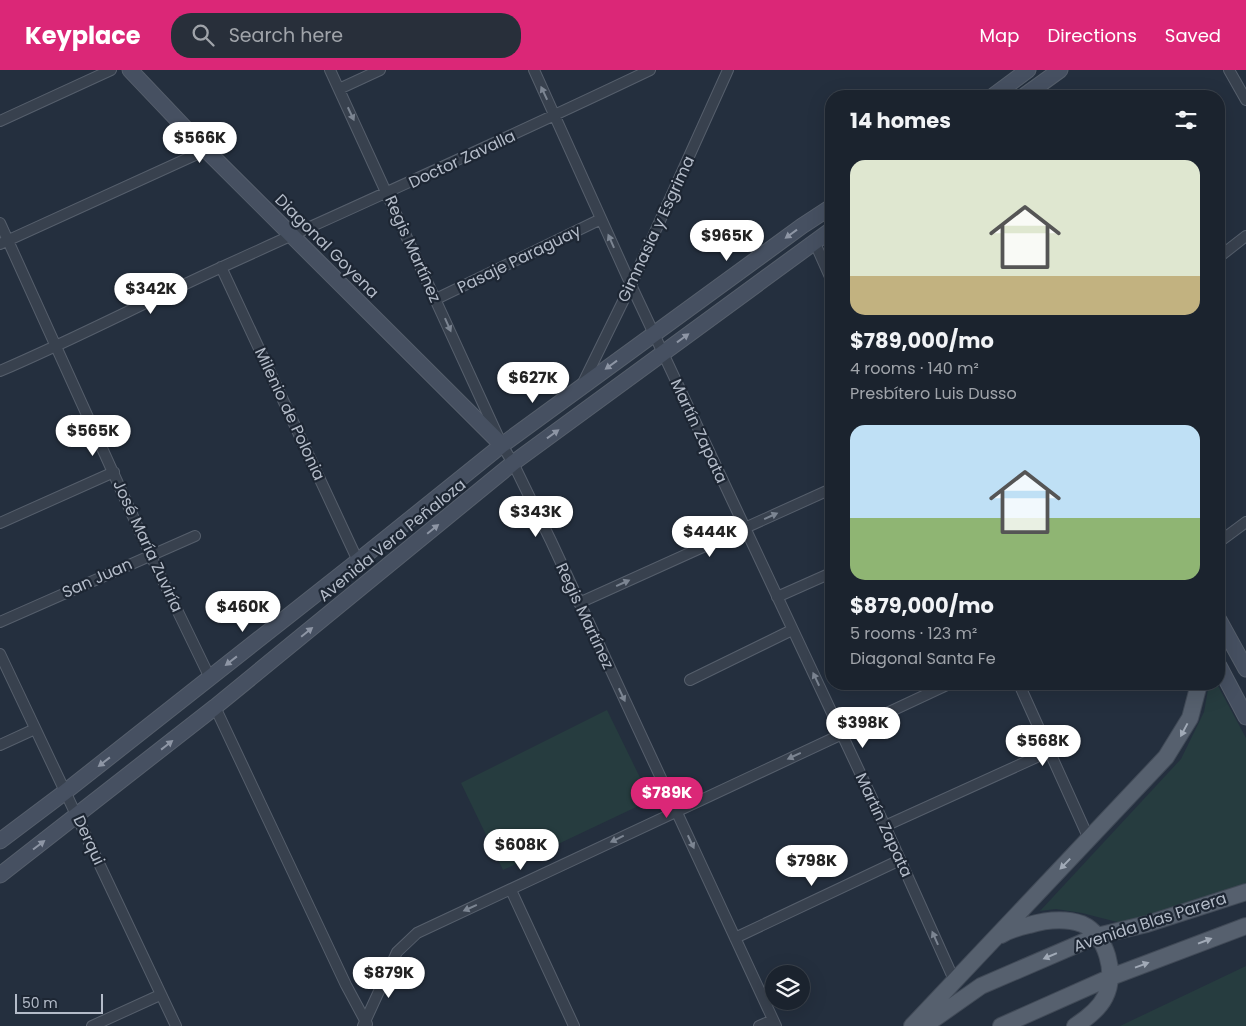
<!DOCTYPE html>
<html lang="en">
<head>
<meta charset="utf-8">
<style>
	body { margin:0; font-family:Poppins,sans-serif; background:#282f3a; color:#f1f3f6; height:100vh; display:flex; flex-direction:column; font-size:19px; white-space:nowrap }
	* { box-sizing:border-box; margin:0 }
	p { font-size:16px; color:#a0a4aa }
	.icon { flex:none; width:28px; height:28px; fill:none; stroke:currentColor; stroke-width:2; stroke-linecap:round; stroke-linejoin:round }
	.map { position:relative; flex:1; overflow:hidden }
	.sheet { position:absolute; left:825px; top:20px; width:400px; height:600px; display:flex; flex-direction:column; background:#1b232e; border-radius:20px; box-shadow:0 5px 20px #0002,0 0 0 1px #39404a }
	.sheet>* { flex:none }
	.tools { position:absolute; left:765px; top:895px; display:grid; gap:10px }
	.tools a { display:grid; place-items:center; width:45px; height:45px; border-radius:50%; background:#1b232e; box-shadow:0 5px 20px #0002,0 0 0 1px #39404a; font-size:25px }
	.scale { position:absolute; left:15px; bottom:12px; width:88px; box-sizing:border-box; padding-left:5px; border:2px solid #b4bcc9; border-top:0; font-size:14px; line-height:18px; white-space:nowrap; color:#b4bcc9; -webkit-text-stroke:4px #1d2633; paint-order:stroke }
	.price { position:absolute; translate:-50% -42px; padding:0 11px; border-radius:18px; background:#fff; color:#222; font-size:16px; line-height:32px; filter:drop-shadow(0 1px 2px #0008) }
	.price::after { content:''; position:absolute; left:50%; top:30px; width:15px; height:11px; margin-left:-8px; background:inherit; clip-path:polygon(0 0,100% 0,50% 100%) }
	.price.active { background:#db2777; color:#fff }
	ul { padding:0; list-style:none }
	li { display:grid; align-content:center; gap:10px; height:265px; padding:0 25px }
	li span { display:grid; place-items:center; height:155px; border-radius:15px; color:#555 }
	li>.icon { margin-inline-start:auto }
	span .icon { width:90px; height:90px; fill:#fffc; stroke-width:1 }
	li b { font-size:21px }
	h2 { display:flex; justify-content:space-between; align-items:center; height:60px; padding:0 25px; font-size:21px }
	header { display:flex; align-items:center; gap:30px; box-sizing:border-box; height:70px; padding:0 25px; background:#db2777; color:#fff }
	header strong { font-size:24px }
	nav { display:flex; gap:28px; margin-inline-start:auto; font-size:18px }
	.search { width:350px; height:45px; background:#282f3a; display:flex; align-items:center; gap:12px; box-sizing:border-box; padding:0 18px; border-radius:20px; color:#a0a4aa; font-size:19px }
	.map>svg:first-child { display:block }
</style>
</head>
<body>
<header>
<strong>Keyplace</strong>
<div class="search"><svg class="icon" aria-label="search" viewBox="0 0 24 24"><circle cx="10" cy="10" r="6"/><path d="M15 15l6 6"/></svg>Search here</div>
<nav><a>Map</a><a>Directions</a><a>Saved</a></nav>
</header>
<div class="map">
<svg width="1246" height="956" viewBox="0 0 1246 956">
	<rect width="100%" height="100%" fill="#242f3e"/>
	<path fill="#263c3f" d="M1209 614H1217L1246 668V813L1142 849 1121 853 1082 843 1056 839 1040 841 1181 689 1204 642Z
		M607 640 651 730 503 800 461 713Z
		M1246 896V956H1120Z"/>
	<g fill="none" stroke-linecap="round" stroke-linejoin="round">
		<g stroke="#565f6c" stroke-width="12">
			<path id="street" d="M330 0 502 375 513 393 551 471 776 956
				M534 0 631 215 885 756 955 912
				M1229 0 1246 30
				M339 19 380 0
				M0 51 111 0
				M0 153 150 484 210 608
				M814 171 831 209
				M0 174 206 80
				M1219 187 1246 166
				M221 197 358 491
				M436 229 601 149
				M0 301C75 269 147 231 222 197 365 132 508 68 650 0
				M582 315 631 215 728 0
				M0 453 114 402
				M1219 472 1246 452
				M777 527 831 503
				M579 533 831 419
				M0 552 195 466
				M0 584 176 956
				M690 610 792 560
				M1019 614 1089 769
				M215 637 346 915 367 954
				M0 675 35 659
				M885 756 1050 681
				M511 820 574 956
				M735 868 900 790
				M92 956 160 925
				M363 956 397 882 417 863 949 614
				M759 956 773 950"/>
		</g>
		<g stroke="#565f6c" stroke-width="17">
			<path id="secondary" d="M130 0 206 80 502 375
				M993 26 1028 0
				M1024 26 1060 0
				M1219 550 1246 599
				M1219 596 1246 647
				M0 771 65 722 358 491 502 375 802 156 831 137
				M0 805 215 637 513 393 831 160"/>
		</g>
		<g stroke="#414a57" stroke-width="18">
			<path id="primary" d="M1001 865C1009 860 1020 857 1029 855 1046 850 1065 848 1082 854 1107 865 1117 904 1105 927 1099 939 1086 949 1075 956
				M912 956 1166 687 1190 648 1199 614
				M924 956 981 916 1097 866 1147 854 1246 822
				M1001 956 1111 907 1246 856"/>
		</g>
		<use href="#street" stroke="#38414e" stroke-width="10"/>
		<use href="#secondary" stroke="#465061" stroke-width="15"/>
		<use href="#primary" stroke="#56606e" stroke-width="16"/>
	</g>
	<defs><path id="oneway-solid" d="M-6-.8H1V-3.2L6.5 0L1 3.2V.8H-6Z" transform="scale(1.25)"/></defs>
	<g fill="#7c8592">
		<use href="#oneway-solid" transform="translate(544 23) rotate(-115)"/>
		<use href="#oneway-solid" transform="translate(351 44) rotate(65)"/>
		<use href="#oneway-solid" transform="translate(611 171) rotate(-114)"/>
		<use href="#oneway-solid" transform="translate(448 255) rotate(66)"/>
		<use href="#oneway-solid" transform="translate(771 446) rotate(-24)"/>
		<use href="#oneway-solid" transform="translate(623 513) rotate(-24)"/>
		<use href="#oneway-solid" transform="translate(816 609) rotate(-115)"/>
		<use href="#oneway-solid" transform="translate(622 625) rotate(65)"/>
		<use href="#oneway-solid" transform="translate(794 686) rotate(155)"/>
		<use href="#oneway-solid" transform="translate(617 769) rotate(154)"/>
		<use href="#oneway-solid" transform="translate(691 772) rotate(65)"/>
		<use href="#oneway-solid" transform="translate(470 838) rotate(156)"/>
		<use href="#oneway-solid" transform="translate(935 868) rotate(-114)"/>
	</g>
	<g fill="#8e96a5">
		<use href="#oneway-solid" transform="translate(791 164) rotate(144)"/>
		<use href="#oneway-solid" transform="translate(683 268) rotate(-36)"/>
		<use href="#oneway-solid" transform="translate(611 295) rotate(144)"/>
		<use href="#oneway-solid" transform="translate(553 364) rotate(-36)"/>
		<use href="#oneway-solid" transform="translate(433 459) rotate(-39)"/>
		<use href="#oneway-solid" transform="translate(307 562) rotate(-39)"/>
		<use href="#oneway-solid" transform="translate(231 591) rotate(142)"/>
		<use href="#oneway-solid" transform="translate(167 675) rotate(-38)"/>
		<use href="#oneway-solid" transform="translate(104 692) rotate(142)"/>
		<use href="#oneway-solid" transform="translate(39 775) rotate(-37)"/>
	</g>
	<g fill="#a1aab7">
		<use href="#oneway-solid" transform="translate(1184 660) rotate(118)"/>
		<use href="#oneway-solid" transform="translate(1065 794) rotate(134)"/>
		<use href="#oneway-solid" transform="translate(1205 871) rotate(-21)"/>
		<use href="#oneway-solid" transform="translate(1050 886) rotate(157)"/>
		<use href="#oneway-solid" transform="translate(1142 895) rotate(-20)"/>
	</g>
	<g text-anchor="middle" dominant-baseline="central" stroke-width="4.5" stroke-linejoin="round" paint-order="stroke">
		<g font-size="16" fill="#b4bcc9" stroke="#1d2633">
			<text transform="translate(462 89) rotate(-25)">Doctor Zavalla</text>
			<text transform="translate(656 159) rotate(-65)">Gimnasia y Esgrima</text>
			<text transform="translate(327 176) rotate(45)">Diagonal Goyena</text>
			<text transform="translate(413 179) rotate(66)">Regis Martínez</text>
			<text transform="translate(519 189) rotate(-26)">Pasaje Paraguay</text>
			<text transform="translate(290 344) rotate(65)">Milenio de Polonia</text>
			<text transform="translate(699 361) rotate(65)">Martín Zapata</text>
			<text transform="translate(392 470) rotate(-39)">Avenida Vera Peñaloza</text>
			<text transform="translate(148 476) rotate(65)">José María Zuviría</text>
			<text transform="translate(97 508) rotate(-24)">San Juan</text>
			<text transform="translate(585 546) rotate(65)">Regis Martínez</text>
			<text transform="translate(884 755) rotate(65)">Martín Zapata</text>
			<text transform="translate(89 770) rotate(65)">Derqui</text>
			<text transform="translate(1150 852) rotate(-18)">Avenida Blas Parera</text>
		</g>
	</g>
</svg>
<div class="tools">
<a><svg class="icon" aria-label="layers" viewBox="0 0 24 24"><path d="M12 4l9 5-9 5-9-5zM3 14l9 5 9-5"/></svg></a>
</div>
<div class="scale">50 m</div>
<b class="price" style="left:200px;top:94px">$566K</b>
<b class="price" style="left:727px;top:192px">$965K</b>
<b class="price" style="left:151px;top:245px">$342K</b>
<b class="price" style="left:533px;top:334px">$627K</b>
<b class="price" style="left:93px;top:387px">$565K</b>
<b class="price" style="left:536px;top:468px">$343K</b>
<b class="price" style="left:710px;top:488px">$444K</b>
<b class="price" style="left:243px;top:563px">$460K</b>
<b class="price" style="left:863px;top:679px">$398K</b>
<b class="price" style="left:1043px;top:697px">$568K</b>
<b class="price active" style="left:667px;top:749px">$789K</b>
<b class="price" style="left:521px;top:801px">$608K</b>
<b class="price" style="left:812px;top:817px">$798K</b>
<b class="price" style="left:389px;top:929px">$879K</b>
<section class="sheet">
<h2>14 homes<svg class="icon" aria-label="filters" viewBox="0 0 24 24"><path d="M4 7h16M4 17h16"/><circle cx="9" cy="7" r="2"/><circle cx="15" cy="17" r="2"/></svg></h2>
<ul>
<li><span style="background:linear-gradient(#dfe7d0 75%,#c2b280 0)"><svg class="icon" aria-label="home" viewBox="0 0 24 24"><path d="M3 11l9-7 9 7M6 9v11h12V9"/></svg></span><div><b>$789,000/mo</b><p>4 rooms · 140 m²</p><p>Presbítero Luis Dusso</p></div></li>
<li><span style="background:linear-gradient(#bfe0f5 60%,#8fb573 0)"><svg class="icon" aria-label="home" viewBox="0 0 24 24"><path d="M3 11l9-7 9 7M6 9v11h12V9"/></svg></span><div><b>$879,000/mo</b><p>5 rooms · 123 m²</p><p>Diagonal Santa Fe</p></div></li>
</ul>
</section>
</div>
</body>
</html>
